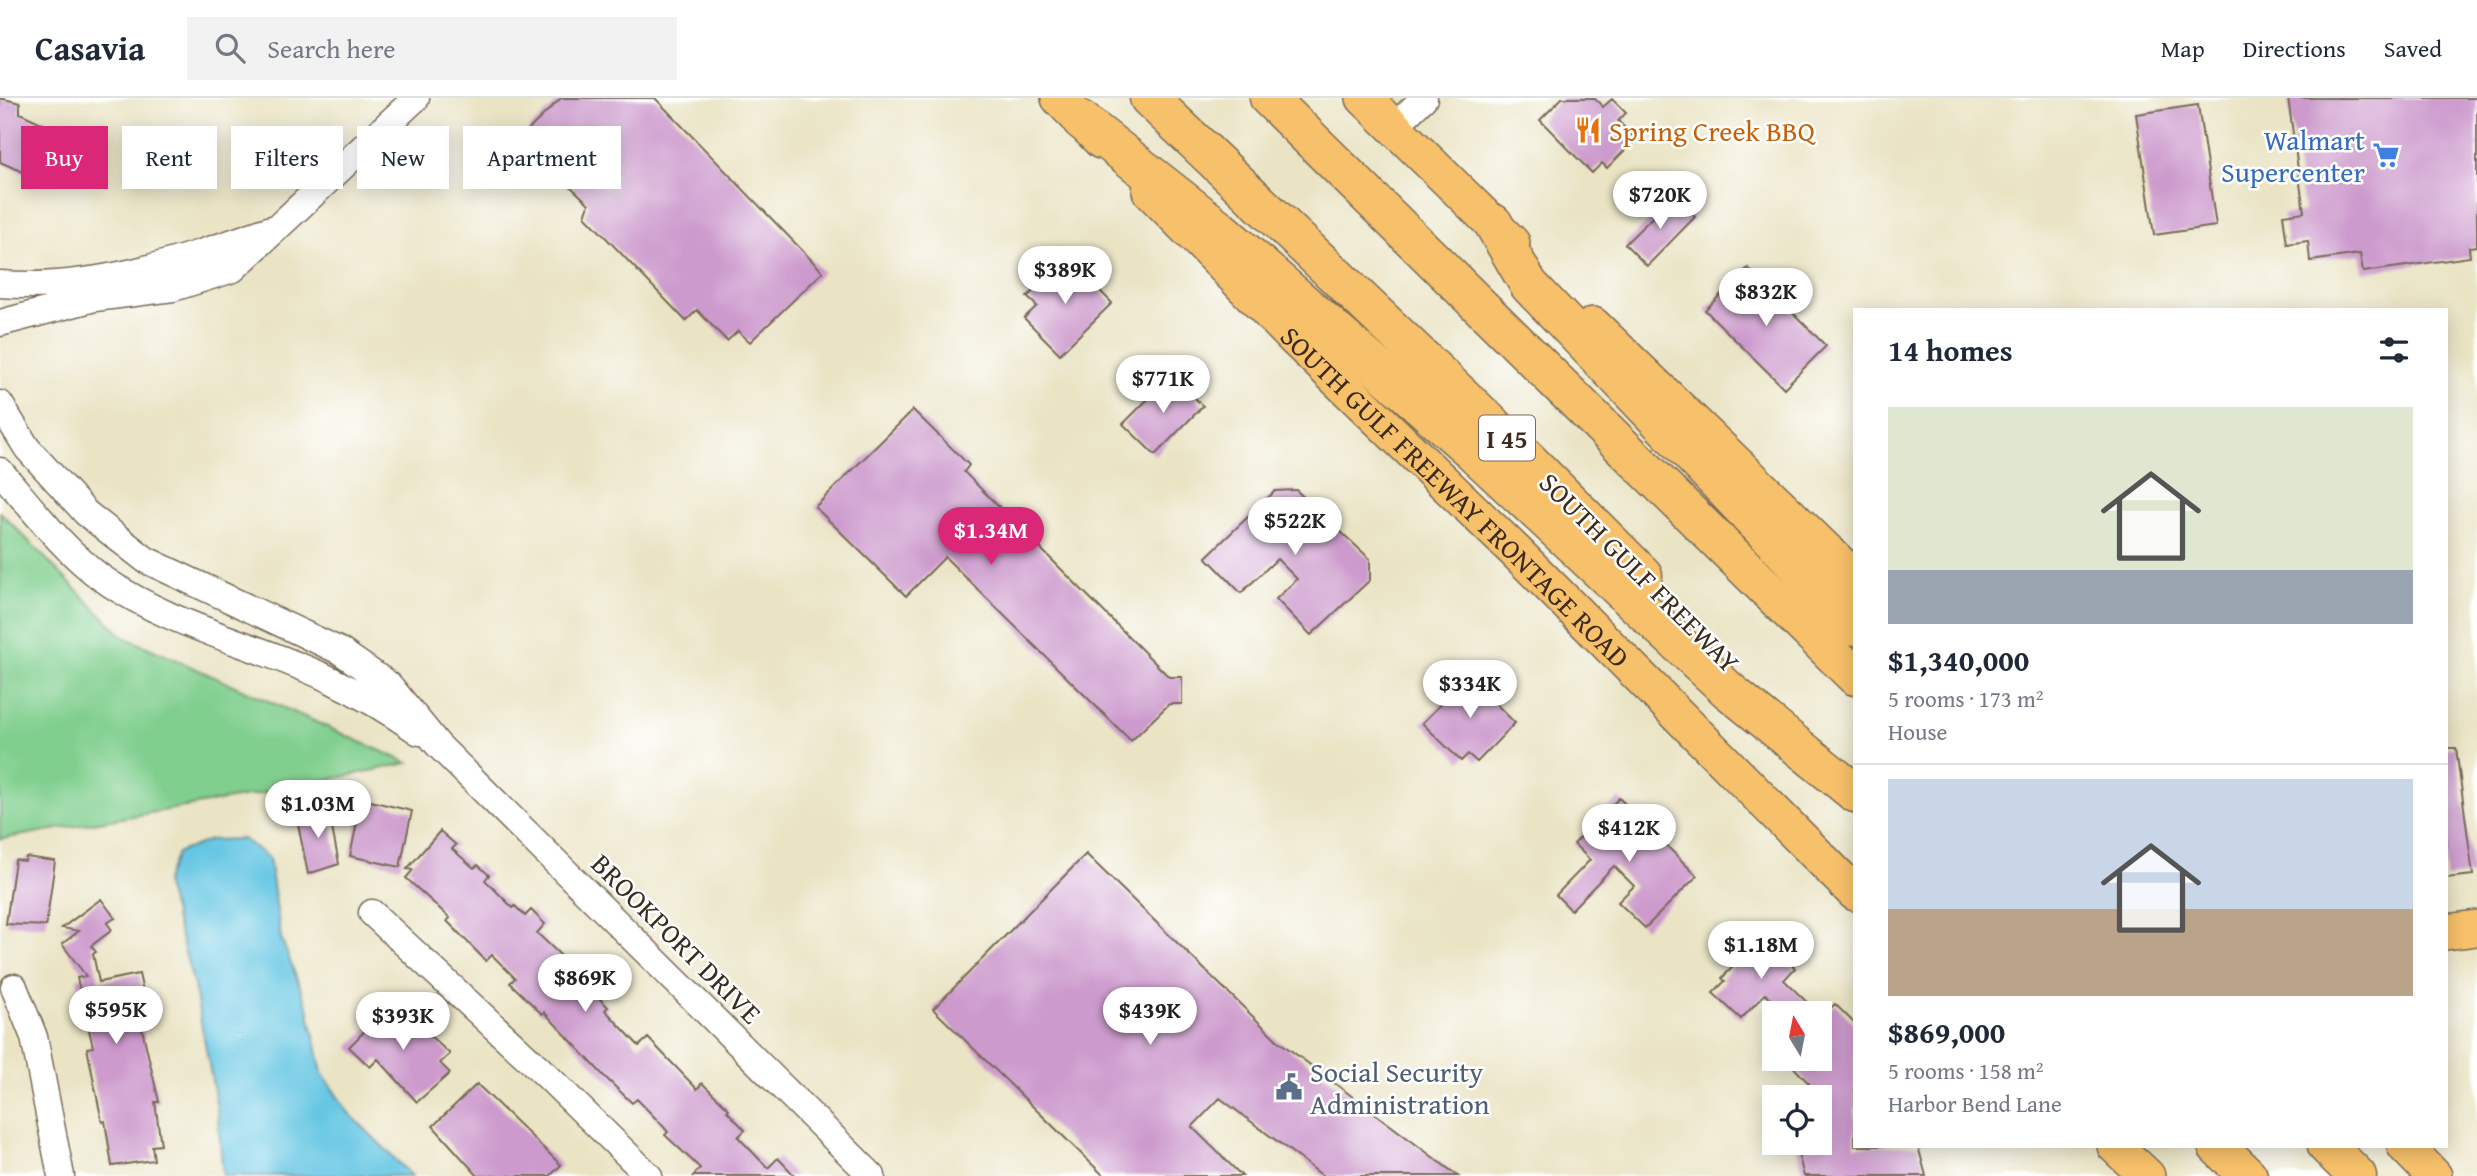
<!DOCTYPE html>
<html lang="en">
<head>
<meta charset="utf-8">
<style>
	body { margin:0; font-family:"Gentium Book Plus",serif; background:#f2f2f3; color:#1f2937; height:100vh; display:flex; flex-direction:column; font-size:26px; white-space:nowrap }
	* { box-sizing:border-box; margin:0 }
	p { font-size:23px; color:#747a83 }
	.icon { flex:none; width:38px; height:38px; fill:none; stroke:currentColor; stroke-width:2; stroke-linecap:round; stroke-linejoin:round }
	.map { position:relative; flex:1; overflow:hidden }
	.panel { position:absolute; left:1853px; top:210px; width:595px; height:840px; display:flex; flex-direction:column; background:#fff; border-radius:0px; box-shadow:0 4px 18px #0003 }
	.panel>* { flex:none }
	.guide { position:absolute; left:21px; top:28px; width:665px; height:63px; display:flex; gap:14px }
	.needle { width:46px; rotate:350deg }
	.controls { position:absolute; left:1762px; top:903px; display:grid; gap:14px }
	.controls a { display:grid; place-items:center; width:70px; height:70px; border-radius:0px; background:#fff; box-shadow:0 4px 18px #0003; font-size:35px }
	.price { position:absolute; translate:-50% -60px; padding:0 16px; border-radius:24px; background:#fff; color:#222; font-size:23px; line-height:46px; filter:drop-shadow(0 2px 4px #0008) }
	.price::after { content:''; position:absolute; left:50%; top:42px; width:21px; height:16px; margin-left:-10px; background:inherit; clip-path:polygon(0 0,100% 0,50% 100%) }
	.price.on { background:#db2777; color:#fff }
	ul { padding:0; list-style:none }
	li { display:grid; align-content:center; gap:14px; height:371px; padding:0 35px }
	li+li { border-top:2px solid #e0e1e3 }
	li span { display:grid; place-items:center; height:217px; border-radius:0px; color:#555 }
	li>.icon { margin-inline-start:auto }
	span .icon { width:126px; height:126px; fill:#fffc; stroke-width:1 }
	li b { font-size:30px }
	h2 { display:flex; justify-content:space-between; align-items:center; height:84px; padding:0 35px; font-size:30px }
	.tag { padding:0 24px; border-radius:0px; background:#fff; box-shadow:0 4px 18px #0003; font-size:24px; line-height:63px }
	.tag.on { background:#db2777; color:#fff }
	header { display:flex; align-items:center; gap:42px; box-sizing:border-box; height:98px; padding:0 35px; background:#fff; border-bottom:2px solid #e0e1e3 }
	header strong { font-size:33px }
	nav { display:flex; gap:38px; margin-inline-start:auto; font-size:24px }
	.search { width:490px; height:63px; background:#f2f2f3; display:flex; align-items:center; gap:18px; box-sizing:border-box; padding:0 24px; border-radius:0px; color:#747a83; font-size:26px }
	.map>svg:first-child { display:block }
</style>
</head>
<body>
<header>
<strong>Casavia</strong>
<div class="search"><svg class="icon" aria-label="search" viewBox="0 0 24 24"><circle cx="10" cy="10" r="6"/><path d="M15 15l6 6"/></svg>Search here</div>
<nav><a>Map</a><a>Directions</a><a>Saved</a></nav>
</header>
<div class="map">
<svg width="2477" height="1078" viewBox="0 0 2477 1078">
	<rect width="100%" height="100%" fill="#fff"/>
	<filter id="ink" filterUnits="userSpaceOnUse"><feTurbulence type="fractalNoise" baseFrequency=".0143" numOctaves="2"/><feDisplacementMap in="SourceGraphic" scale="14" xChannelSelector="R" yChannelSelector="G"/><feConvolveMatrix kernelMatrix="1 2 1 2 8 2 1 2 1" color-interpolation-filters="sRGB"/></filter>
	<filter id="wash" filterUnits="userSpaceOnUse"><feTurbulence type="fractalNoise" baseFrequency=".00686" numOctaves="4" result="noise"/><feDisplacementMap in="SourceGraphic" scale="28" xChannelSelector="R" yChannelSelector="G"/><feGaussianBlur stdDeviation="1.57" result="paint"/><feColorMatrix in="noise" values="0 0 0 0 0 0 0 0 0 0 0 0 0 0 0 0 0 1.4 0 .05"/><feComposite in="paint" operator="in"/></filter>
	<g filter="url(#wash)">
		<rect width="100%" height="100%" fill="#eae4c5"/>
		<path fill="#80cf8e" stroke="#5e7c56" stroke-width="2" d="M0 414 122 538 408 665 276 693 0 741Z"/>
		<path fill="#65c6e3" stroke="#507880" stroke-width="2" d="M243 741 269 760 281 840 308 910 322 975 348 1014 412 1078H223L217 1009 194 887 165 784 177 755 210 742Z"/>
		<g id="blocks">
			<path fill="#cc9acc" d="M0 0 20 5V15L67 37 46 84 0 64Z
				M561 0H655L823 174 750 244 738 233 727 243 697 212 686 223 585 118 589 106 568 86 571 80 527 33Z
				M1562 0H1594L1603 9 1612 1 1626 15 1618 23 1636 41 1607 70 1602 65 1592 75 1540 22Z
				M2288 0H2477V148L2469 149 2470 159 2363 174 2360 156 2310 163 2308 143 2287 146 2283 117 2304 114Z
				M2198 7 2216 128 2154 137 2136 16Z
				M1674 98 1695 119 1647 168 1625 146Z
				M1067 159 1112 205 1060 256 1024 220 1037 208 1027 199Z
				M1748 170 1826 248 1784 290 1705 212Z
				M1172 277 1203 308 1155 357 1123 326Z
				M913 312 969 367 964 374 1169 579H1182V606H1169L1131 643 945 459 906 498 815 409Z
				M1296 392 1370 461V482L1311 537 1276 501 1297 481 1277 461 1241 495 1206 459 1275 393Z
				M1468 579 1479 589 1486 582 1503 598 1495 605 1515 625 1477 664 1468 656 1461 663 1422 625Z
				M2446 650H2456L2473 777 2446 780Z
				M1619 700 1697 778 1645 830 1618 804 1634 788 1614 768 1571 812 1556 797 1590 762 1574 746Z
				M362 701 412 713 400 769 350 758Z
				M328 709 339 766 308 776 296 716Z
				M440 733 456 747 452 751 474 770 478 767 489 777 485 782 513 810 515 808 525 818 531 812 545 826 537 835 596 891 593 894 608 909 605 912 639 948 648 940 697 991 702 985 729 1011 727 1013 745 1032 738 1039 768 1070 778 1060 795 1078H693L700 1070 665 1037 668 1034 662 1027 637 1001 632 1005 604 978 544 914 542 916 510 885 515 880 492 857 486 863 447 823 450 820 406 780 413 772 407 771Z
				M1086 756 1277 942 1458 1078H1323L1220 1000 1192 1029 1242 1078H1104L933 911Z
				M26 759 55 763 46 828 6 826 15 762 25 763Z
				M101 801 115 820 107 825 112 832 91 848 96 854 93 856 99 884 139 876 146 907 137 909 159 1004H155L161 1047 152 1048 154 1062 112 1068 105 1023 102 1024 87 950 93 949 77 880 86 878 62 846 79 833 62 830Z
				M1766 835 1786 855 1783 859 1795 870 1784 882 1818 915H1786L1765 896 1741 921 1713 895 1725 883 1722 880Z
				M393 904 450 956 440 965 450 975 417 1004 378 961 370 969 349 949Z
				M1835 906 1855 926V1048H1918L1926 1078H1804L1795 1045H1820V1030L1826 1028 1817 994 1786 961H1820V920Z
				M477 986 561 1067 550 1078H478L433 1028Z"/>
		</g>
	</g>
	<g filter="url(#ink)">
		<use href="#blocks" fill-opacity="0" stroke="#786b58" stroke-width="2"/>
		<g fill="none" stroke-linecap="round" stroke-linejoin="round">
			<g stroke="#786b58" stroke-width="29">
				<path id="minor" d="M1394 29 1424 0
					M0 186C96 193 182 162 271 131
					M0 225 95 200 173 190 233 171 416 0
					M0 306 27 350 86 415 146 462 340 553 389 587 438 647 872 1078
					M0 373C32 410 63 452 103 481 171 528 254 546 327 580 358 595 391 614 419 634
					M372 815 546 977 649 1078
					M14 889 34 939 61 1078"/>
			</g>
			<g stroke="#786b58" stroke-width="38">
				<g id="major">
					<path d="M1059 0 1101 43"/>
					<path d="M1364 0 1512 145"/>
					<path id="s1" d="M1150 93 1293 239 1516 454 1855 795"/>
					<path d="M1593 227 1855 480"/>
					<path d="M2446 834 2477 830"/>
					<path d="M2115 1048 2147 1078"/>
					<path d="M2405 1048 2434 1078"/>
				</g>
			</g>
			<g stroke="#786b58" stroke-width="41">
				<path id="highway" d="M1149 0 1501 335 1643 477
					M1269 0 1855 578
					M1081 22 1217 129 1471 352 1728 592 1855 695
					M1493 125 1529 187 1855 528
					M2217 1048 2248 1078
					M2327 1048 2357 1078"/>
			</g>
			<use href="#minor" stroke="#fff" stroke-width="26"/>
			<use href="#major" stroke="#f7c06b" stroke-width="35"/>
			<use href="#highway" stroke="#f7c06b" stroke-width="38"/>
		</g>
	</g>
	<defs>
		<g id="restaurant-bare" transform="scale(2.1)"><path d="M-5-6h1v4h1v-4h1v4h1v-4h1v5L-1.5 .5V6h-2V.5L-5-1ZM5-6V6H3V1.5H1.5Q1.5-4 5-6Z" fill="#e8710a" stroke="#fff" stroke-width="2.5" paint-order="stroke"/></g>
		<g id="supermarket-bare" transform="scale(2.1)"><path d="M-6-5.5h2.5l.6 2H6L4.5 2H-2.5L-4.4-4H-6ZM-1.5 3.2a1.3 1.3 0 1 0 .1 0ZM3 3.2a1.3 1.3 0 1 0 .1 0Z" fill="#3f7fe0" stroke="#fff" stroke-width="2.5" paint-order="stroke"/></g>
		<g id="civic-bare" transform="scale(2.1)"><path d="M-.6-6.5H3V-4.5H.6V-3L4-1V1h2V6H-6V1h2V-1L-.6-3ZM-1.2 2.5V6h2.4V2.5Z" fill="#5c6f8a" stroke="#fff" stroke-width="2.5" paint-order="stroke"/></g>
	</defs>
	<g fill-rule="evenodd">
		<use href="#restaurant-bare" x="1588" y="32"/>
		<use href="#supermarket-bare" x="2386" y="57"/>
		<use href="#civic-bare" x="1289" y="989"/>
	</g>
	<g text-anchor="middle" dominant-baseline="central" stroke-width="5" stroke-linejoin="round" paint-order="stroke">
		<rect fill="#fff" stroke="#766a62" stroke-width="2" x="1479" y="317.5" width="56" height="45" rx="5"/>
		<g font-size="26" font-weight="bold" fill="#3b2a1e">
			<text x="1507" y="340">I 45</text>
		</g>
		<g font-size="28" fill="#c56008" stroke="#fff" text-anchor="start">
			<text x="1609" y="32">Spring Creek BBQ</text>
		</g>
		<g font-size="28" fill="#366cbe" stroke="#fff" text-anchor="end">
			<text x="2365" y="41">Walmart<tspan x="2365" dy="32">Supercenter</tspan></text>
		</g>
		<g font-size="28" fill="#3b2a1e" stroke="#fff">
			<text stroke="none"><textPath href="#s1" startOffset="432">SOUTH GULF FREEWAY FRONTAGE ROAD</textPath></text>
			<text transform="translate(1640 474) rotate(45)">SOUTH GULF FREEWAY</text>
			<text transform="translate(677 840) rotate(45)">BROOKPORT DRIVE</text>
		</g>
		<g font-size="28" fill="#4e5e75" stroke="#fff" text-anchor="start">
			<text x="1310" y="973">Social Security<tspan x="1310" dy="32">Administration</tspan></text>
		</g>
	</g>
</svg>
<div class="controls">
<a><svg class="needle" viewBox="-14 -14 28 28"><path d="M0-13l5 13h-10z" fill="#e53935"/><path d="M0 13l5-13h-10z" fill="#747a83"/></svg></a>
<a><svg class="icon" aria-label="locate" viewBox="0 0 24 24"><circle cx="12" cy="12" r="6"/><path d="M12 2v4M12 18v4M2 12h4M18 12h4"/></svg></a>
</div>
<b class="price" style="left:1660px;top:133px">$720K</b>
<b class="price" style="left:1065px;top:208px">$389K</b>
<b class="price" style="left:1766px;top:230px">$832K</b>
<b class="price" style="left:1163px;top:317px">$771K</b>
<b class="price" style="left:1295px;top:459px">$522K</b>
<b class="price on" style="left:991px;top:469px">$1.34M</b>
<b class="price" style="left:1470px;top:622px">$334K</b>
<b class="price" style="left:318px;top:742px">$1.03M</b>
<b class="price" style="left:1629px;top:766px">$412K</b>
<b class="price" style="left:1761px;top:883px">$1.18M</b>
<b class="price" style="left:585px;top:916px">$869K</b>
<b class="price" style="left:116px;top:948px">$595K</b>
<b class="price" style="left:1150px;top:949px">$439K</b>
<b class="price" style="left:403px;top:954px">$393K</b>
<div class="guide">
<a class="tag on">Buy</a>
<a class="tag">Rent</a>
<a class="tag">Filters</a>
<a class="tag">New</a>
<a class="tag">Apartment</a>
</div>
<section class="panel">
<h2>14 homes<svg class="icon" aria-label="filters" viewBox="0 0 24 24"><path d="M4 7h16M4 17h16"/><circle cx="9" cy="7" r="2"/><circle cx="15" cy="17" r="2"/></svg></h2>
<ul>
<li><span style="background:linear-gradient(#dfe7d0 75%,#9aa5b1 0)"><svg class="icon" aria-label="home" viewBox="0 0 24 24"><path d="M3 11l9-7 9 7M6 9v11h12V9"/></svg></span><div><b>$1,340,000</b><p>5 rooms · 173 m²</p><p>House</p></div></li>
<li><span style="background:linear-gradient(#c9d6e8 60%,#b9a48a 0)"><svg class="icon" aria-label="home" viewBox="0 0 24 24"><path d="M3 11l9-7 9 7M6 9v11h12V9"/></svg></span><div><b>$869,000</b><p>5 rooms · 158 m²</p><p>Harbor Bend Lane</p></div></li>
</ul>
</section>
</div>
</body>
</html>
